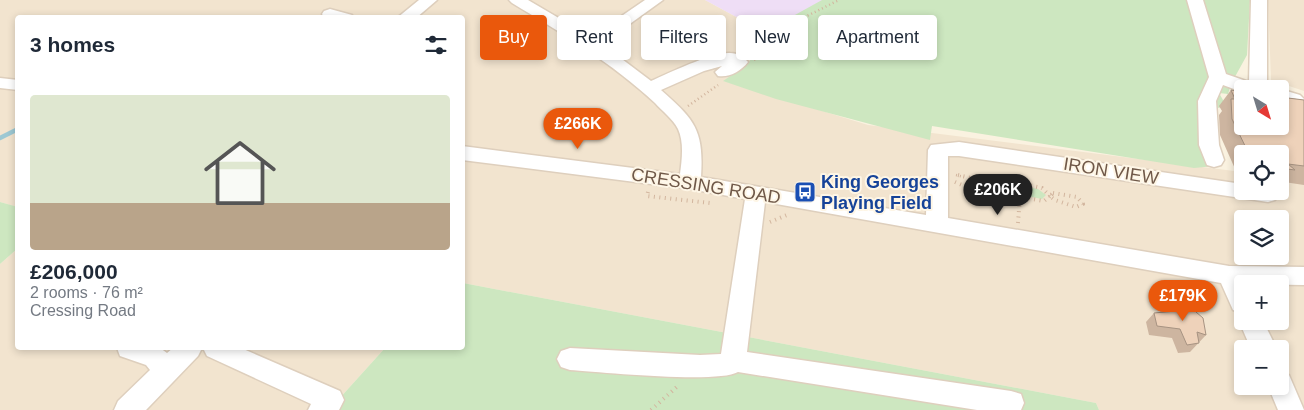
<!DOCTYPE html>
<html lang="en">
<head>
<meta charset="utf-8">
<style>
	body { margin:0; font-family:Arial,sans-serif; background:#f6f6f7; color:#1f2937; height:100vh; display:flex; flex-direction:column; font-size:19px; white-space:nowrap }
	* { box-sizing:border-box; margin:0 }
	p { font-size:16px; color:#747a83 }
	.icon { flex:none; width:28px; height:28px; fill:none; stroke:currentColor; stroke-width:2; stroke-linecap:round; stroke-linejoin:round }
	.map { position:relative; flex:1; overflow:hidden }
	.side { position:absolute; left:15px; top:15px; width:450px; height:335px; display:flex; flex-direction:column; background:#fff; border-radius:5px; box-shadow:0 2px 8px #0003 }
	.side>* { flex:none }
	.banner { position:absolute; left:480px; top:15px; width:475px; height:45px; display:flex; gap:10px }
	.needle { width:32px; rotate:142deg }
	.tools { position:absolute; left:1234px; top:80px; display:grid; gap:10px }
	.tools a { display:grid; place-items:center; width:55px; height:55px; border-radius:5px; background:#fff; box-shadow:0 2px 8px #0003; font-size:25px }
	.price { position:absolute; translate:-50% -42px; padding:0 11px; border-radius:18px; background:#ea580c; color:#fff; font-size:16px; line-height:32px; filter:drop-shadow(0 1px 2px #0008) }
	.price::after { content:''; position:absolute; left:50%; top:30px; width:15px; height:11px; margin-left:-8px; background:inherit; clip-path:polygon(0 0,100% 0,50% 100%) }
	.price.on { background:#222; color:#fff }
	ul { padding:0; list-style:none }
	li { display:grid; align-content:center; gap:10px; height:265px; padding:0 15px }
	li span { display:grid; place-items:center; height:155px; border-radius:5px; color:#555 }
	li>.icon { margin-inline-start:auto }
	span .icon { width:90px; height:90px; fill:#fffc; stroke-width:1 }
	li b { font-size:21px }
	h2 { display:flex; justify-content:space-between; align-items:center; height:60px; padding:0 15px; font-size:21px }
	.chip { padding:0 18px; border-radius:5px; background:#fff; box-shadow:0 2px 8px #0003; font-size:18px; line-height:45px }
	.chip.on { background:#ea580c; color:#fff }
	.map>svg:first-child { display:block }
</style>
</head>
<body>
<div class="map">
<svg width="1304" height="410" viewBox="0 0 1304 410">
	<rect width="100%" height="100%" fill="#faf2e0"/>
	<path fill="#f2e4cf" fill-rule="evenodd" d="M0 0H705L764 32 772 48 724 81 868 125 1242 172V191H1280V177L1304 180V410H1099L1096 403 463 283 462 18H18L17 207 0 202ZM1242 219H1280V256H1242ZM1242 284H1280V321H1242ZM1242 349H1280V386H1242Z
		M1268 0H1304V91L1271 80Z
		M17 249 18 348H385L329 410H0V264Z"/>
	<path fill="#efdef6" d="M705 0H824L764 32Z"/>
	<path fill="#cde7c0" d="M822 0H1250L1247 55 1231 84 1228 94 1219 93 1227 107 1205 109 1215 166 1194 168 932 126 930 140 776 99 723 81 748 64 766 31Z
		M1006 183 1038 189 1046 195 1042 199 998 190 991 186Z
		M0 202 18 207 17 249 0 264Z
		M463 283 1096 403 1099 410H329L385 348H462Z"/>
	<g fill="none" stroke-linecap="round" stroke-linejoin="round">
		<path stroke="#9dc8d3" stroke-width="4.5" d="M0 138 18 129"/>
		<g stroke="#decfbd" stroke-width="3">
			<path id="minor" d="M419 0H437L416 18H397Z
				M509 0H528L591 37 645 0H663L602 44 651 81C669 73 712 52 730 53 737 53 744 57 748 62 741 71 729 78 718 76L715 72 722 66 704 71 661 90C695 120 704 130 701 177L926 215 928 150 931 145 959 142 1242 184V191H1276L1278 195 1275 200 1268 202 959 156H948V218L1229 266 1304 267V285L1242 284V313L1233 310 1221 283 765 202 747 352 1011 391 1021 394 1024 403 1021 410H977L738 372C717 384 601 372 570 370L561 367 557 359 561 351 570 348 700 355 721 354 745 199 690 189 462 160V146L680 174C682 159 684 142 678 129 673 119 662 111 655 103 612 63 562 33 512 3Z
				M1187 0H1203L1226 74 1249 82 1251 0H1267V89H1242V92L1223 85 1216 101 1219 145 1224 160 1221 165 1214 167 1207 165 1199 145 1198 101 1209 77Z
				M330 9 352 15 354 18 324 17 322 14 324 11Z
				M0 78 18 80V90L0 88Z
				M1280 89 1300 95 1304 99V115C1294 112 1290 104 1280 101Z
				M1242 314V321H1263L1277 349H1251L1239 321Z
				M117 348H160L167 353 173 348H202L198 356 146 410H114L118 401 150 370 146 365 120 356Z
				M203 348H241L340 391 344 400 339 410H308L311 404 207 356Z
				M1280 371 1289 375 1304 410H1278L1268 386H1280Z"/>
		</g>
		<path stroke="#d2b59e" stroke-width="2.5" stroke-dasharray="1 3" stroke-linecap="butt" d="M754 60 772 48 783 28 839 0
			M688 106 718 85
			M956 175 964 177"/>
		<path stroke="#d2b59e" stroke-width="4" stroke-dasharray="1 4.5" stroke-linecap="butt" d="M958 175 980 180 983 183
			M955 182 969 188 983 183
			M983 183 996 193 1044 201 1050 196
			M983 183 997 178 1042 188 1050 196
			M648 192 647 196 710 203
			M1053 193 1077 197 1083 204 1076 207 1055 200 1050 196Z
			M770 222 787 215
			M1018 223 1020 197
			M651 410 679 385"/>
		<use href="#minor" fill="#fff" fill-rule="evenodd"/>
	</g>
	<path fill="#cdb5a0" d="M1231 90 1304 100V185L1284 182 1280 186V154H1242V180H1240L1220 135 1219 115 1222 111 1219 106Z
		M1170 304 1196 312 1206 335 1190 352 1178 353 1172 338 1149 335 1146 322 1154 313 1163 312Z"/>
	<path fill="#eed2ba" stroke="#a79382" d="M1231 90 1242 92V126H1280V97L1304 100V166L1288 164 1295 170 1280 168V154H1249L1232 119 1231 99H1235Z
		M1170 304 1197 308 1196 312 1203 318 1206 335 1197 332 1199 343 1187 345 1180 329 1157 326 1154 313 1176 311Z"/>
	<defs>
		<g id="bus-square" transform="scale(1.125)"><rect x="-9" y="-9" width="18" height="18" rx="4" fill="#1a4fb4" stroke="#fef6e6"/><path d="M-5-6H5V4H4V6H2V4H-2V6H-4V4H-5ZM-3.5-4V0h7V-4ZM-3.5 1.2v1.5H-2V1.2ZM2 1.2v1.5H3.5V1.2Z" fill="#fff"/></g>
	</defs>
	<g fill-rule="evenodd">
		<use href="#bus-square" x="805" y="192"/>
	</g>
	<g text-anchor="middle" dominant-baseline="central" stroke-width="4" stroke-linejoin="round" paint-order="stroke">
		<g font-size="18" fill="#705949" stroke="#fef6e6">
			<text transform="translate(1111 171) rotate(9)">IRON VIEW</text>
			<text transform="translate(706 186) rotate(9)">CRESSING ROAD</text>
		</g>
		<g font-size="18" font-weight="bold" fill="#164399" stroke="#fef6e6" text-anchor="start">
			<text x="821" y="182">King Georges<tspan x="821" dy="21">Playing Field</tspan></text>
		</g>
	</g>
</svg>
<div class="tools">
<a><svg class="needle" viewBox="-14 -14 28 28"><path d="M0-13l5 13h-10z" fill="#e53935"/><path d="M0 13l5-13h-10z" fill="#747a83"/></svg></a>
<a><svg class="icon" aria-label="locate" viewBox="0 0 24 24"><circle cx="12" cy="12" r="6"/><path d="M12 2v4M12 18v4M2 12h4M18 12h4"/></svg></a>
<a><svg class="icon" aria-label="layers" viewBox="0 0 24 24"><path d="M12 4l9 5-9 5-9-5zM3 14l9 5 9-5"/></svg></a>
<a>+</a>
<a>−</a>
</div>
<b class="price" style="left:578px;top:150px">£266K</b>
<b class="price on" style="left:998px;top:216px">£206K</b>
<b class="price" style="left:1183px;top:322px">£179K</b>
<div class="banner">
<a class="chip on">Buy</a>
<a class="chip">Rent</a>
<a class="chip">Filters</a>
<a class="chip">New</a>
<a class="chip">Apartment</a>
</div>
<section class="side">
<h2>3 homes<svg class="icon" aria-label="filters" viewBox="0 0 24 24"><path d="M4 7h16M4 17h16"/><circle cx="9" cy="7" r="2"/><circle cx="15" cy="17" r="2"/></svg></h2>
<ul>
<li><span style="background:linear-gradient(#dfe7d0 70%,#b9a48a 0)"><svg class="icon" aria-label="home" viewBox="0 0 24 24"><path d="M3 11l9-7 9 7M6 9v11h12V9"/></svg></span><div><b>£206,000</b><p>2 rooms · 76 m²</p><p>Cressing Road</p></div></li>
</ul>
</section>
</div>
</body>
</html>
